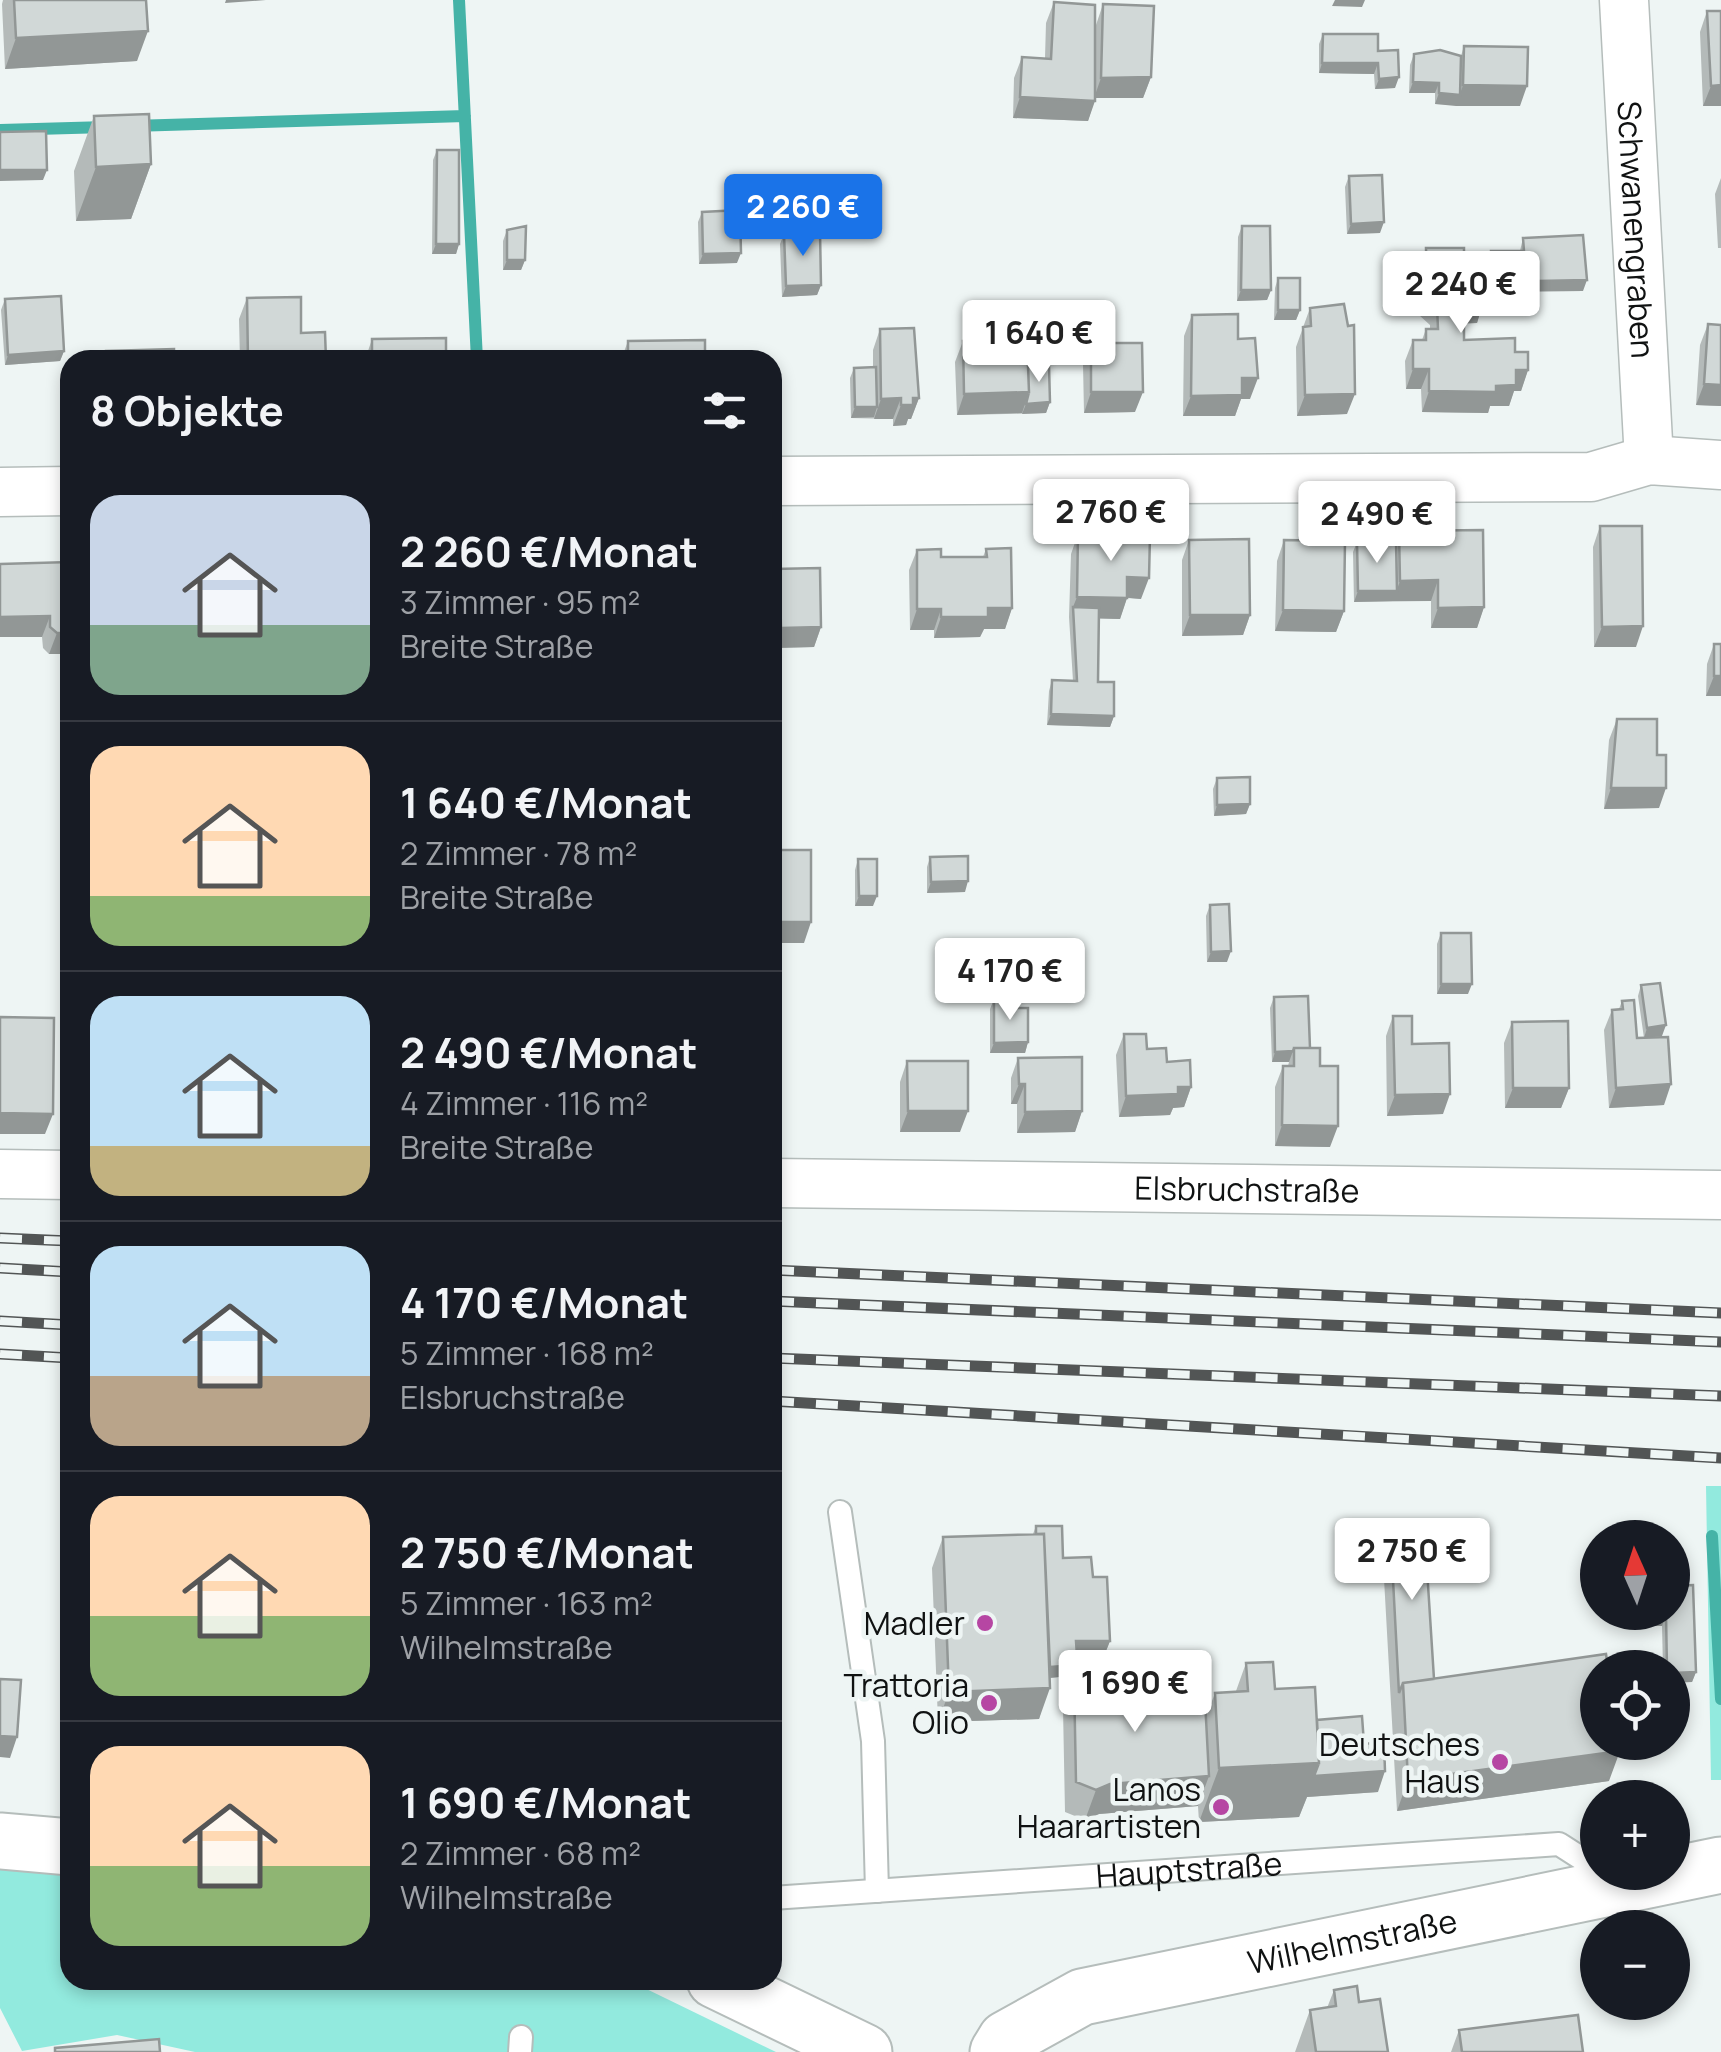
<!DOCTYPE html>
<html lang="de">
<head>
<meta charset="utf-8">
<style>
	body { margin:0; font-family:Manrope,sans-serif; background:#20242c; color:#f1f3f6; height:100vh; display:flex; flex-direction:column; font-size:38px; white-space:nowrap }
	* { box-sizing:border-box; margin:0 }
	p { font-size:32px; color:#9ea1a6 }
	.icon { flex:none; width:55px; height:55px; fill:none; stroke:currentColor; stroke-width:2; stroke-linecap:round; stroke-linejoin:round }
	.map { position:relative; flex:1; overflow:hidden }
	.sheet { position:absolute; left:60px; top:350px; width:722px; height:1640px; display:flex; flex-direction:column; background:#171b24; border-radius:30px; box-shadow:0 5px 15px #0003 }
	.sheet>* { flex:none }
	.needle { width:65px; rotate:357deg }
	.tools { position:absolute; left:1580px; top:1520px; display:grid; gap:20px }
	.tools a { display:grid; place-items:center; width:110px; height:110px; border-radius:50%; background:#171b24; box-shadow:0 5px 15px #0003; font-size:50px }
	.price { position:absolute; translate:-50% -85px; padding:0 22px; border-radius:10px; background:#fff; color:#222; font-size:32px; line-height:65px; filter:drop-shadow(0 2px 5px #0008) }
	.price::after { content:''; position:absolute; left:50%; top:60px; width:30px; height:22px; margin-left:-15px; background:inherit; clip-path:polygon(0 0,100% 0,50% 100%) }
	.price.active { background:#1a73e8; color:#fff }
	ul { padding:0; list-style:none }
	li { display:flex; align-items:center; gap:30px; height:250px; padding:0 30px }
	li+li { border-top:2px solid #363941 }
	li span { display:grid; place-items:center; flex:none; width:280px; height:200px; border-radius:30px; color:#555 }
	li>.icon { margin-inline-start:auto }
	span .icon { width:120px; height:120px; fill:#fffc; stroke-width:1 }
	li b { font-size:42px }
	h2 { display:flex; justify-content:space-between; align-items:center; height:120px; padding:0 30px; font-size:42px }
	.map>svg:first-child { display:block }
</style>
</head>
<body>
<div class="map">
<svg width="1721" height="2052" viewBox="0 0 1721 2052">
	<rect width="100%" height="100%" fill="#eef5f4"/>
	<path fill="#92eade" d="M1706 1486H1721V1780H1711Z
		M0 1868 70 1875V1980H628L776 2052H195L117 2035 22 2051 0 2008Z"/>
	<g fill="none" stroke-linecap="round" stroke-linejoin="round">
		<path stroke="#45b3a7" stroke-width="12" d="M459 0 477 360
			M132 126 465 116
			M0 130 107 127
			M1712 1536 1721 1699"/>
		<g stroke="#b5bdbb" stroke-width="26">
			<g id="lane">
				<path d="M840 1512 873 1741 877 1891"/>
				<path id="s1" d="M772 1898 1559 1844 1598 1869"/>
				<path d="M520 2052 521 2037"/>
			</g>
		</g>
		<g stroke="#b5bdbb" stroke-width="51">
			<g id="street">
				<path id="s2" d="M1624 0 1649 460"/>
				<path d="M772 481 1591 477 1649 460 1721 465"/>
				<path d="M0 492 70 491"/>
				<path d="M0 1174 70 1175"/>
				<path id="s3" d="M772 1183 1721 1195"/>
			</g>
		</g>
		<g stroke="#b5bdbb" stroke-width="59">
			<g id="secondary">
				<path d="M0 1841 70 1847"/>
				<path d="M715 1980 864 2052"/>
				<path id="s4" d="M998 2052 1006 2039 1082 1997 1721 1865"/>
			</g>
		</g>
		<use href="#lane" stroke="#fff" stroke-width="22"/>
		<use href="#street" stroke="#fff" stroke-width="48"/>
		<use href="#secondary" stroke="#fff" stroke-width="55"/>
		<g stroke="#525555" stroke-width="11">
			<path id="rail" d="M0 1238 70 1241
				M0 1268 70 1272
				M772 1270 1721 1313
				M772 1301 1721 1342
				M0 1321 70 1325
				M0 1354 70 1358
				M772 1358 1721 1396
				M772 1401 1721 1458"/>
		</g>
		<use href="#rail" stroke="#eef5f4" stroke-width="8" stroke-dasharray="22" stroke-linecap="butt"/>
	</g>
	<path fill="#b4bab9" d="M3 0H146L137 61 5 69 2 4Z
		M1054 2 1096 25 1103 4 1151 77 1143 98H1095L1088 121 1013 118 1014 78 1022 57 1045 58 1046 23Z
		M1707 11H1721V106H1703L1700 32Z
		M1323 34 1378 51 1395 88 1375 89 1374 74 1319 73V44Z
		M1464 46 1520 106 1435 104V93H1409L1410 65 1414 54 1461 56Z
		M94 116 151 164 131 219 76 221 74 171Z
		M437 150 459 244 456 254H432L433 160Z
		M1349 176 1380 233 1347 234 1345 187Z
		M1721 178V248H1718L1715 194Z
		M702 212 737 263 699 264 698 222Z
		M1242 226 1271 290 1267 300 1237 301 1238 237Z
		M507 230 525 260 521 270H503V241Z
		M784 234 821 285 817 295 782 297 780 244Z
		M1523 238 1583 291 1488 292 1487 262 1491 251H1520Z
		M1426 248 1464 281 1480 313 1477 323H1464V340L1515 352 1528 370 1521 391H1514L1509 406H1490L1488 413 1422 412 1421 389H1406L1405 361 1413 340H1422L1426 329H1430V325L1419 315V269Z
		M1278 278 1300 310 1296 320H1274L1275 288Z
		M247 298 301 333 326 360H240L239 319Z
		M5 299 64 351 60 361 5 365 1 310Z
		M1310 308 1347 414 1297 416 1296 347Z
		M1192 315 1238 339 1250 399H1241L1235 416H1183L1184 336Z
		M1708 324 1721 406 1696 405 1700 345Z
		M880 329 919 398 911 419H908L906 425 893 426V419L851 418 850 378 854 368 873 367V350Z
		M372 339 446 360H365Z
		M628 341 705 360H621Z
		M963 341 1028 366 1050 402 1046 413 957 415 955 362Z
		M1091 343 1135 412 1084 413 1083 364Z
		M1600 526 1636 647H1594L1593 547Z
		M1399 531 1484 607 1477 628H1431V601L1354 602 1353 552 1357 542H1396Z
		M1078 534 1141 599 1127 598 1120 619 1099 618 1098 682 1114 716 1110 727 1047 725 1049 691 1052 680 1073 681 1069 617 1071 554Z
		M1189 540 1250 615 1243 635 1182 636V560Z
		M1284 540 1344 611 1336 632 1275 631 1277 561Z
		M986 549 1012 608 1005 629H984L980 637 934 638V630H910L909 570 917 550 941 557H983Z
		M70 562V654H49L43 648 42 637H0Z
		M772 567 773 569 821 627 814 647 774 648Z
		M1714 644H1721V696H1706L1707 664Z
		M1617 719 1659 808 1604 809 1609 740Z
		M1217 778 1250 804 1246 814 1214 816 1213 789Z
		M930 857 965 892 927 893V867Z
		M858 859 873 906H855V870Z
		M1210 905 1227 962H1207L1206 916Z
		M1441 933 1468 994H1437V944Z
		M1641 985 1662 1036 1646 1038 1664 1105 1609 1108 1604 1030 1612 1010 1619 1009 1622 1001 1637 1038H1644L1638 996Z
		M1274 997 1310 1048 1320 1066 1330 1147 1275 1146V1087L1283 1066H1288L1289 1062H1272L1270 1008Z
		M994 999 1011 1008 1028 1042 1025 1053H990V1009Z
		M1393 1016 1412 1044 1443 1114 1387 1116 1386 1036Z
		M1512 1022 1569 1088 1561 1108H1505L1504 1043Z
		M1124 1034 1167 1062 1191 1087 1184 1107 1173 1108 1170 1115 1119 1117 1116 1055Z
		M1018 1058 1082 1111 1075 1132 1017 1133V1104H1011V1078Z
		M907 1061 960 1132H900V1082Z
		M1390 1523 1434 1679 1609 1781 1397 1811 1382 1543Z
		M1036 1526 1063 1558 1093 1577 1110 1641 1106 1651 1077 1652 1073 1666 1063 1667 1059 1677 1050 1678 1039 1719 938 1722 932 1568 943 1537 1033 1534Z
		M1641 1612H1672L1696 1672 1692 1682 1672 1668H1663L1662 1626H1641Z
		M1246 1663 1275 1689 1317 1720 1364 1744 1378 1792 1307 1797 1299 1817 1199 1822 1198 1806 1099 1814 1085 1820 1065 1812 1063 1708 1074 1678 1134 1705 1206 1717 1215 1693 1236 1691Z
		M1334 1990 1359 2002 1388 2052H1295L1310 2010 1327 2008Z
		M1459 2030 1583 2052H1451Z"/>
	<path fill="#929796" d="M226 0H266L225 3Z
		M1335 0H1365L1362 7 1332 6Z
		M148 31 137 61 5 69 16 38Z
		M1322 63H1378L1374 74 1319 73Z
		M1151 77 1143 98H1094L1101 78Z
		M1399 77 1395 88 1375 89 1379 79Z
		M1413 82 1439 83 1435 93H1409Z
		M1463 85 1527 86 1520 106H1456Z
		M1721 85V106H1703L1711 86Z
		M1439 93 1460 95 1456 106 1435 104Z
		M1020 97 1095 101 1088 121 1013 118Z
		M151 164 131 219 76 221 96 167Z
		M0 170H47L43 180 0 181Z
		M1384 222 1380 233 1347 234 1351 224Z
		M436 244H459L456 254H432Z
		M741 253 737 263 699 264 703 254Z
		M507 260H525L521 270H503Z
		M1587 280 1583 291 1488 292 1491 282Z
		M821 285 817 295 782 297 786 286Z
		M1241 290H1271L1267 300 1237 301Z
		M1278 310H1300L1296 320H1274Z
		M1461 313H1480L1477 323 1457 324Z
		M64 351 60 361 5 365 8 355Z
		M1413 369H1429L1421 389H1406Z
		M1516 370H1528L1521 391H1514L1509 406H1490L1488 413 1422 412 1429 391 1496 386Z
		M1242 378H1258L1250 399H1241L1235 416H1183L1191 396Z
		M1704 384 1721 385V406L1696 405Z
		M1029 392 1022 413 957 415 964 394Z
		M1091 392H1143L1135 412 1084 413Z
		M1355 394 1347 414 1297 416 1305 395Z
		M901 398 893 419H874L881 399Z
		M913 398H919L911 419H908L906 425 893 426 901 405Z
		M1050 402 1046 413 1022 414 1026 404Z
		M855 407H877L874 417 851 418Z
		M1127 577 1149 578 1141 599 1120 597Z
		M1438 580 1431 601H1393L1400 581Z
		M772 584H780L772 605Z
		M1358 591H1397L1393 601 1354 602Z
		M1077 597 1127 598 1120 619 1074 618 1073 607Z
		M1484 607 1477 628H1431L1438 608Z
		M988 608H1012L1005 629H984L980 637 934 638 941 617Z
		M917 609H941L934 630H910Z
		M1283 610 1344 611 1336 632 1275 631Z
		M1190 615H1250L1243 635 1182 636Z
		M50 616 42 637H0V617Z
		M1643 626 1636 647H1594L1602 627Z
		M821 627 814 647 774 648 781 628Z
		M57 633H70V654H49Z
		M1714 676H1721V696H1706Z
		M1051 714 1114 716 1110 727 1047 725Z
		M1611 788H1666L1659 808 1604 809Z
		M1250 804 1246 814 1214 816 1217 805Z
		M968 881 965 892 927 893 931 882Z
		M859 896H877L873 906H855Z
		M772 922H811L804 943H772Z
		M1231 951 1227 962H1207L1211 952Z
		M1441 984H1472L1468 994H1437Z
		M1666 1025 1662 1036 1644 1038 1647 1028Z
		M1028 1042 1025 1053H990L994 1043Z
		M1293 1051 1289 1062H1272L1275 1052Z
		M1019 1084H1025L1017 1104H1011Z
		M1671 1084 1664 1105 1609 1108 1616 1088Z
		M1178 1087H1191L1184 1107 1173 1108 1170 1115 1119 1117 1126 1096Z
		M1513 1088H1569L1561 1108H1505Z
		M1450 1094 1443 1114 1387 1116 1395 1095Z
		M908 1111H968L960 1132H900Z
		M1082 1111 1075 1132 1017 1133 1025 1112Z
		M0 1113 53 1114 45 1134H0Z
		M1282 1125 1338 1126 1330 1147 1275 1146Z
		M1666 1615 1662 1626H1641L1645 1616Z
		M1076 1641H1110L1106 1651 1072 1652Z
		M1077 1656 1073 1666 1063 1667 1059 1677 1038 1679 1062 1657Z
		M1696 1672 1692 1682 1672 1683V1673Z
		M1050 1688 1039 1719 938 1722 949 1692Z
		M0 1736 17 1737 10 1758 0 1757Z
		M1620 1751 1609 1781 1397 1811 1408 1780Z
		M1319 1763 1385 1771 1378 1792 1307 1797 1299 1817 1199 1822 1219 1768Z
		M1209 1776 1198 1806 1099 1814 1085 1820 1096 1790 1110 1784Z"/>
	<path fill="#d1d8d7" stroke="#929796" stroke-width="2.5" d="M14 0H146L148 31 16 38Z
		M1054 2 1095 5V101L1020 97 1022 57 1051 59Z
		M1103 4 1154 6 1151 77 1101 78Z
		M1707 11H1721V85L1711 86Z
		M1323 34H1378V51L1398 50 1399 77 1379 79 1378 63H1322Z
		M1464 46 1528 47 1527 86 1463 85Z
		M1440 50 1461 56 1460 95 1439 93V83L1413 82 1414 54Z
		M149 114 151 164 96 167 94 116Z
		M46 131 47 170H0V132Z
		M437 150H459V244H436Z
		M1382 175 1384 222 1351 224 1349 176Z
		M740 210 741 253 703 254 702 212Z
		M526 226 525 260H507V230Z
		M1242 226H1270L1271 290H1241Z
		M820 232 821 285 786 286 784 234Z
		M1583 235 1587 280 1491 282V251H1524L1523 238Z
		M1426 248H1464V340L1515 338V352H1528V370H1516V385L1496 386V392L1429 391V369H1413V340H1426V329H1438L1437 305 1427 295Z
		M1278 278H1300V310H1278Z
		M1464 281H1480V313H1464Z
		M61 296 64 351 8 355 5 299Z
		M301 297V333L325 332 326 360H248L247 298Z
		M1344 304 1348 326 1354 325 1355 394 1305 395 1303 327 1311 326 1310 308Z
		M1238 314V339L1255 338 1258 378H1242V395L1191 396 1192 315Z
		M1708 324 1721 325V385L1704 384Z
		M914 328 919 398H913V405H901V398L881 399 880 329Z
		M446 338V360H372V339Z
		M1027 339 1029 392 964 394 963 341Z
		M705 340V360H628V341Z
		M1091 343H1142L1143 392H1091Z
		M174 349V360H106V351Z
		M1028 366H1049L1050 402 1026 404 1029 392Z
		M876 367 877 407H855L854 368Z
		M1600 526H1642L1643 626 1602 627Z
		M1483 530 1484 607 1438 608V580L1400 581 1399 531Z
		M1078 534 1150 535 1149 578 1127 577V598L1077 597Z
		M1249 539 1250 615H1190L1189 540Z
		M1284 540 1345 541 1344 611 1283 610Z
		M1357 542H1396L1397 591H1358Z
		M1011 548 1012 608H988V617H941V609H917V550L941 549V557H987L986 549Z
		M70 562V633H57L50 627V616L0 617V564Z
		M772 567 773 569 820 568 821 627 781 628 780 584H772Z
		M1073 607 1099 608 1098 682H1114V716L1051 714 1052 680 1077 681Z
		M1714 644H1721V676H1714Z
		M1617 719H1657V755H1666V788H1611Z
		M1250 777V804L1217 805V778Z
		M772 850H811V922H772Z
		M968 856V881L931 882 930 857Z
		M858 859H877V896H859Z
		M1229 904 1231 951 1211 952 1210 905Z
		M1441 933H1471L1472 984H1441Z
		M1660 983 1666 1025 1647 1028 1641 985Z
		M1308 996 1310 1048H1294L1293 1051 1275 1052 1274 997Z
		M994 999H1011V1008H1028V1042L994 1043Z
		M1634 1000 1637 1038 1668 1037 1671 1084 1616 1088 1612 1010 1623 1009 1622 1001Z
		M1393 1016H1412V1044L1449 1043 1450 1094 1395 1095Z
		M0 1017 54 1018 53 1114 0 1113Z
		M1568 1021 1569 1088H1513L1512 1022Z
		M1124 1034H1146L1147 1049 1166 1048 1167 1062 1190 1060 1191 1087H1178V1094L1126 1096Z
		M1294 1048H1320V1066H1338V1126L1282 1125 1283 1066H1294Z
		M1082 1057V1111L1025 1112V1084H1019L1018 1058Z
		M907 1061H968V1111H908Z
		M1424 1522 1434 1679 1403 1683 1399 1693 1390 1523Z
		M1036 1526H1062L1063 1558 1091 1557 1093 1577H1107L1110 1641H1076L1077 1656 1062 1657 1063 1666 1050 1667 1044 1534H1036Z
		M1044 1534 1050 1688 949 1692 943 1537Z
		M1693 1585 1696 1672 1672 1673V1668H1667L1666 1615 1645 1616V1612H1672V1586Z
		M1606 1654 1608 1668H1598V1742H1619L1620 1751 1408 1780 1403 1683Z
		M1273 1662 1275 1689 1315 1687 1319 1763 1219 1768 1215 1693 1248 1691 1246 1663Z
		M772 1673H777L776 1754H772Z
		M1132 1674 1134 1705 1205 1700 1209 1776 1110 1784 1096 1790 1076 1782 1074 1678Z
		M0 1679 21 1680 17 1737 0 1736Z
		M1362 1716 1364 1744 1384 1742 1385 1771 1314 1776 1319 1763 1317 1720Z
		M1357 1986 1359 2002 1380 1999 1388 2052H1316L1310 2010 1336 2006 1334 1990Z
		M1578 2015 1583 2052H1462L1459 2030Z
		M159 2039 160 2052H55V2048Z"/>
	<g fill="#b646a3" stroke="#eef5f4" stroke-width="4">
		<circle cx="985" cy="1623" r="10"/>
		<circle cx="989" cy="1703" r="10"/>
		<circle cx="1500" cy="1762" r="10"/>
		<circle cx="1221" cy="1807" r="10"/>
	</g>
	<g text-anchor="middle" dominant-baseline="central" stroke-width="9" stroke-linejoin="round" paint-order="stroke">
		<g font-size="32" fill="#101212" stroke="#eef5f4">
			<text stroke="none"><textPath href="#s2" startOffset="230">Schwanengraben</textPath></text>
			<text stroke="none"><textPath href="#s3" startOffset="475">Elsbruchstraße</textPath></text>
			<text stroke="none"><textPath href="#s1" startOffset="418">Hauptstraße</textPath></text>
			<text stroke="none"><textPath href="#s4" startOffset="378">Wilhelmstraße</textPath></text>
		</g>
		<g font-size="32" fill="#101212" stroke="#eef5f4" text-anchor="end">
			<text x="965" y="1623">Madler</text>
			<text x="969" y="1685">Trattoria<tspan x="969" dy="37">Olio</tspan></text>
			<text x="1480" y="1744">Deutsches<tspan x="1480" dy="37">Haus</tspan></text>
			<text x="1201" y="1789">Lanos<tspan x="1201" dy="37">Haarartisten</tspan></text>
		</g>
	</g>
</svg>
<div class="tools">
<a><svg class="needle" viewBox="-14 -14 28 28"><path d="M0-13l5 13h-10z" fill="#e53935"/><path d="M0 13l5-13h-10z" fill="#9ea1a6"/></svg></a>
<a><svg class="icon" aria-label="locate" viewBox="0 0 24 24"><circle cx="12" cy="12" r="6"/><path d="M12 2v4M12 18v4M2 12h4M18 12h4"/></svg></a>
<a>+</a>
<a>−</a>
</div>
<b class="price active" style="left:803px;top:259px">2 260 €</b>
<b class="price" style="left:1461px;top:336px">2 240 €</b>
<b class="price" style="left:1039px;top:385px">1 640 €</b>
<b class="price" style="left:1111px;top:564px">2 760 €</b>
<b class="price" style="left:1377px;top:566px">2 490 €</b>
<b class="price" style="left:1010px;top:1023px">4 170 €</b>
<b class="price" style="left:1412px;top:1603px">2 750 €</b>
<b class="price" style="left:1135px;top:1735px">1 690 €</b>
<section class="sheet">
<h2>8 Objekte<svg class="icon" aria-label="filters" viewBox="0 0 24 24"><path d="M4 7h16M4 17h16"/><circle cx="9" cy="7" r="2"/><circle cx="15" cy="17" r="2"/></svg></h2>
<ul>
<li><span style="background:linear-gradient(#c9d6e8 65%,#7fa58c 0)"><svg class="icon" aria-label="home" viewBox="0 0 24 24"><path d="M3 11l9-7 9 7M6 9v11h12V9"/></svg></span><div><b>2 260 €/Monat</b><p>3 Zimmer · 95 m²</p><p>Breite Straße</p></div></li>
<li><span style="background:linear-gradient(#ffd9b3 75%,#8fb573 0)"><svg class="icon" aria-label="home" viewBox="0 0 24 24"><path d="M3 11l9-7 9 7M6 9v11h12V9"/></svg></span><div><b>1 640 €/Monat</b><p>2 Zimmer · 78 m²</p><p>Breite Straße</p></div></li>
<li><span style="background:linear-gradient(#bfe0f5 75%,#c2b280 0)"><svg class="icon" aria-label="home" viewBox="0 0 24 24"><path d="M3 11l9-7 9 7M6 9v11h12V9"/></svg></span><div><b>2 490 €/Monat</b><p>4 Zimmer · 116 m²</p><p>Breite Straße</p></div></li>
<li><span style="background:linear-gradient(#bfe0f5 65%,#b9a48a 0)"><svg class="icon" aria-label="home" viewBox="0 0 24 24"><path d="M3 11l9-7 9 7M6 9v11h12V9"/></svg></span><div><b>4 170 €/Monat</b><p>5 Zimmer · 168 m²</p><p>Elsbruchstraße</p></div></li>
<li><span style="background:linear-gradient(#ffd9b3 60%,#8fb573 0)"><svg class="icon" aria-label="home" viewBox="0 0 24 24"><path d="M3 11l9-7 9 7M6 9v11h12V9"/></svg></span><div><b>2 750 €/Monat</b><p>5 Zimmer · 163 m²</p><p>Wilhelmstraße</p></div></li>
<li><span style="background:linear-gradient(#ffd9b3 60%,#8fb573 0)"><svg class="icon" aria-label="home" viewBox="0 0 24 24"><path d="M3 11l9-7 9 7M6 9v11h12V9"/></svg></span><div><b>1 690 €/Monat</b><p>2 Zimmer · 68 m²</p><p>Wilhelmstraße</p></div></li>
</ul>
</section>
</div>
</body>
</html>
